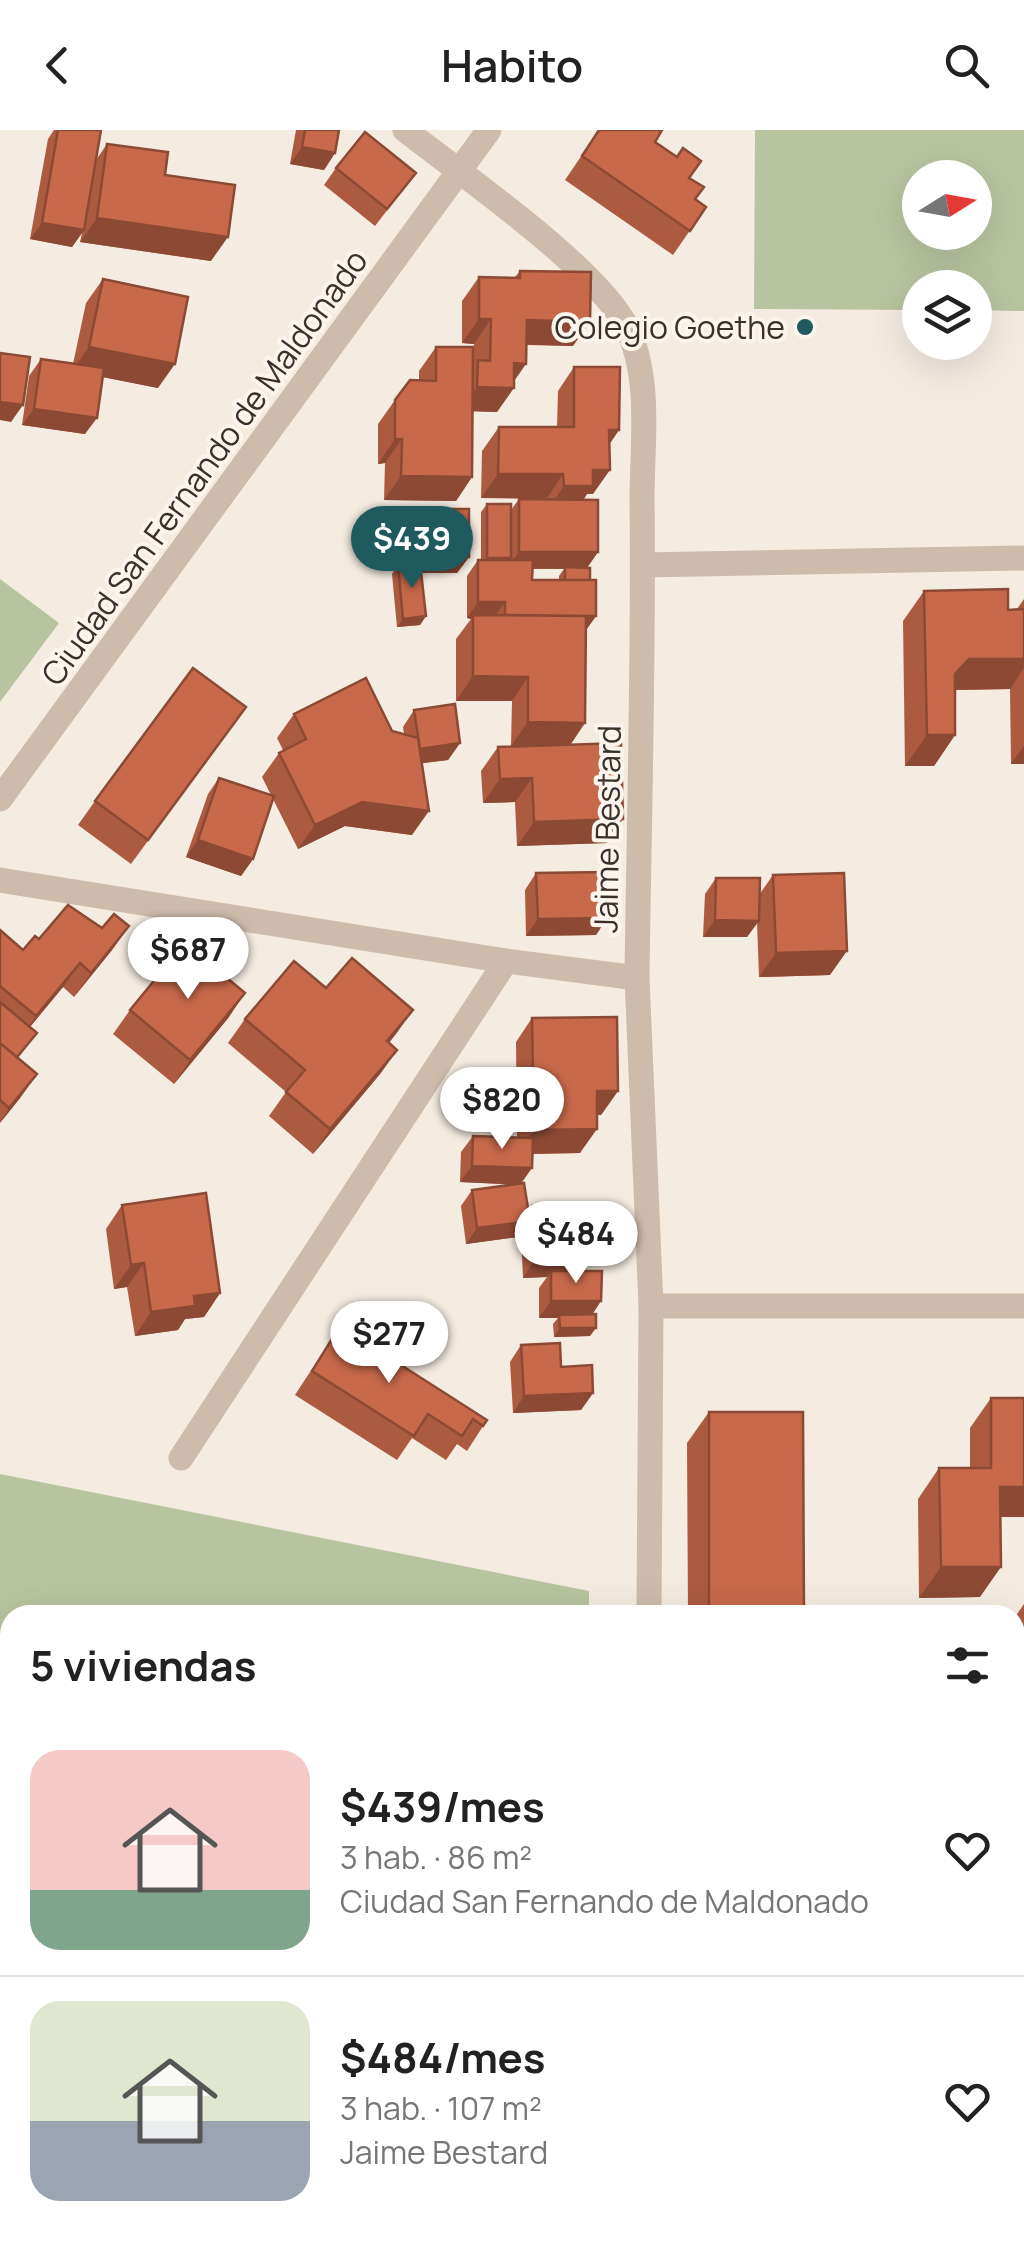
<!DOCTYPE html>
<html lang="es">
<head>
<meta charset="utf-8">
<style>
	body { margin:0; font-family:Manrope,sans-serif; background:#f2f2f2; color:#222; height:100vh; display:flex; flex-direction:column; font-size:38px; white-space:nowrap }
	* { box-sizing:border-box; margin:0 }
	p { font-size:32px; color:#767676 }
	.icon { flex:none; width:55px; height:55px; fill:none; stroke:currentColor; stroke-width:2; stroke-linecap:round; stroke-linejoin:round }
	.map { position:relative; flex:1; overflow:hidden }
	.details { position:absolute; left:0px; top:1475px; width:1025px; height:642px; display:flex; flex-direction:column; background:#fff; border-radius:30px 30px 0 0; box-shadow:0 10px 40px #0002 }
	.details>* { flex:none }
	.needle { width:65px; rotate:79deg }
	.tools { position:absolute; left:902px; top:30px; display:grid; gap:20px }
	.tools a { display:grid; place-items:center; width:90px; height:90px; border-radius:50%; background:#fff; box-shadow:0 10px 40px #0002; font-size:50px }
	.price { position:absolute; translate:-50% -85px; padding:0 22px; border-radius:35px; background:#fff; color:#222; font-size:32px; line-height:65px; filter:drop-shadow(0 2px 5px #0008) }
	.price::after { content:''; position:absolute; left:50%; top:60px; width:30px; height:22px; margin-left:-15px; background:inherit; clip-path:polygon(0 0,100% 0,50% 100%) }
	.price.selected { background:#1f5a5e; color:#fff }
	ul { padding:0; list-style:none }
	li { display:flex; align-items:center; gap:30px; height:250px; padding:0 30px }
	li+li { border-top:2px solid #e0e0e0 }
	li span { display:grid; place-items:center; flex:none; width:280px; height:200px; border-radius:30px; color:#555 }
	li>.icon { margin-inline-start:auto }
	span .icon { width:120px; height:120px; fill:#fffc; stroke-width:1 }
	li b { font-size:42px }
	h2 { display:flex; justify-content:space-between; align-items:center; height:120px; padding:0 30px; font-size:42px }
	header { display:flex; justify-content:space-between; align-items:center; height:130px; padding:0 30px; background:#fff; font-size:45px; font-weight:600 }
	.map>svg:first-child { display:block }
</style>
</head>
<body>
<header><svg class="icon" aria-label="back" viewBox="0 0 24 24"><path d="M15 5l-7 7 7 7"/></svg>Habito<svg class="icon" aria-label="search" viewBox="0 0 24 24"><circle cx="10" cy="10" r="6"/><path d="M15 15l6 6"/></svg></header>
<div class="map">
<svg width="1024" height="2116" viewBox="0 0 1024 2116">
	<rect width="100%" height="100%" fill="#f4ebe1"/>
	<path fill="#b8c4a0" fill-rule="evenodd" d="M755 0H1024V181L975 180V158H920V180L754 179ZM920 48H975V102H920Z
		M0 449 59 493 0 572Z
		M0 1344 589 1461V1485H10V2108H564V2116H0Z"/>
	<g fill="none" stroke-linecap="round" stroke-linejoin="round">
		<path stroke="#cdbbac" stroke-width="25" d="M405 0C460 43 597 138 626 196 652 246 642 314 642 368 644 528 639 688 637 848
			M643 435 1024 428
			M0 669 489 0
			M181 1328 506 831
			M649 1485 651 1176
			M648 2116V2108"/>
		<path stroke="#cdbbac" stroke-width="25" d="M0 750 506 831 637 848 651 1176H1024"/>
	</g>
	<path fill="#ac5a40" fill-rule="evenodd" d="M54 0H101L96 30 107 14 165 45 211 131 80 112 82 103 72 117 30 109 48 9Z
		M296 0H339L335 23 324 40 290 34Z
		M599 0 655 12 689 48 695 69 706 77 673 125 565 50Z
		M336 38 416 43 375 96 324 55Z
		M520 141 573 216 527 215 514 251 497 282 473 281 472 347 456 371 384 370 385 333 378 334V294L395 270 419 251V241L436 217 473 237 474 214 462 213V171L479 147H515Z
		M103 149 158 258 103 247 85 304 22 295 29 246 41 229 73 234 86 173Z
		M574 237 619 300 609 314 593 364H587L584 369 598 422 587 438 596 486 586 500 570 615 607 713 517 716 515 672 483 673 481 641 498 617 511 616 512 571H456V509L471 489 467 488V446L478 430H481V382L487 374 511 380 519 369H547L481 368 482 321 499 297H557L558 261ZM532 439H564L559 446V450H532Z
		M434 379 469 427 457 443H422V396Z
		M398 435 426 486 420 495 397 497 392 444Z
		M924 461 1008 480 1017 479 1024 469V634H1011L1010 559 955 560V605L934 636H905L903 491Z
		M246 577 131 734 78 695 95 671Z
		M414 580 460 613 448 630 422 633 412 705 345 696 298 719 273 669 253 729 241 746 186 727 208 664 219 648 271 665 262 647 279 623 283 620 277 608 294 584 404 604 403 597Z
		M536 743 607 788 596 805 526 806 525 760Z
		M773 745 830 845 759 847 757 792 747 807H703L705 764 716 748 759 765Z
		M129 796 112 820 74 867 63 857 30 897 25 919 18 928 37 944 20 968 0 993V800L23 820 39 809 102 798Z
		M326 858 413 880 389 913 397 920 380 944 313 1024 269 986 286 962 228 913 245 889Z
		M130 880 229 887 174 954 113 904Z
		M532 888 618 961 601 985H597L580 1023 532 1024 521 1053 528 1082 532 1076 589 1129 580 1141 592 1185 590 1206 554 1207 553 1194 558 1188H539V1158L547 1147 523 1148 521 1103 518 1107 466 1114 461 1076 472 1060 512 1054 460 1052 461 1022 473 1006 517 1008 516 912Z
		M122 1075 220 1163 204 1187 185 1189 178 1200 135 1206 127 1157 114 1159 106 1099Z
		M340 1196 487 1290 467 1321 457 1314 446 1330 412 1308 397 1330 295 1265Z
		M521 1215 561 1237 593 1263 581 1280 513 1283 510 1232Z
		M991 1268H1024V1387H1001L980 1467 919 1468 918 1369 939 1338H970V1298Z
		M709 1282 804 1485H688L687 1313Z
		M1024 1474V1571H1015V1487Z"/>
	<path fill="#8c4a34" d="M302 17 335 23 324 40 290 34Z
		M97 88 228 107 211 131 80 112Z
		M42 93 84 100 72 117 30 109Z
		M479 189H491L474 214 462 213Z
		M527 190 590 192 573 216 510 214Z
		M89 217 175 234 158 258 72 241Z
		M514 233 526 234 510 257 514 258 497 282 460 281 477 257Z
		M0 272 23 275 11 292 0 290Z
		M34 279 97 288 85 304 22 295Z
		M609 300H619L603 324Z
		M395 309H402L385 333 378 334Z
		M593 340H610L593 364H587L576 380H547L564 356Z
		M498 344H563L547 368H481Z
		M401 346 472 347 456 371 384 370Z
		M519 422H598L586 439 507 438Z
		M434 426 469 427 457 443H422Z
		M478 472H505L493 489 473 485 471 489 467 488Z
		M505 485 596 486 584 503Z
		M426 486 420 495 397 497 403 489Z
		M969 529H1024V538L1010 559 948 560 955 544Z
		M473 546 528 547 512 571H456Z
		M528 592 585 593 569 617 511 616Z
		M927 605H955L934 636H905Z
		M460 613 448 630 408 635 420 619Z
		M1024 616V634H1011Z
		M532 648 515 672 483 673 500 649Z
		M362 672 429 681 412 705 345 696 298 719 315 695Z
		M623 689 607 713 517 716 534 692Z
		M198 710 253 729 241 746 186 727Z
		M607 788 596 805 526 806 538 789Z
		M715 790 759 791 747 807H703Z
		M129 796 112 820 74 867 91 843Z
		M847 821 830 845 759 847 776 823Z
		M80 833 63 857 19 910 36 886Z
		M245 863 229 887 174 954 190 930Z
		M413 880 396 904 370 935 387 911Z
		M397 920 380 944 313 1024 330 999Z
		M37 944 20 968 0 993 9 978Z
		M597 961H618L601 985H580Z
		M597 999 580 1023 517 1024 534 1000Z
		M472 1036 532 1038 520 1055 460 1052Z
		M530 1091 518 1107 466 1114 477 1098Z
		M589 1129 577 1146 551 1141 547 1147 523 1148 534 1131Z
		M144 1133 127 1157 114 1159 131 1135Z
		M220 1163 204 1187 185 1189 178 1200 135 1206 151 1182 194 1166Z
		M551 1171H601L590 1188 559 1185 558 1188H539Z
		M560 1198H596L590 1206 554 1207Z
		M593 1263 581 1280 513 1283 524 1266Z
		M1000 1357H1024V1387H979Z
		M941 1437H1001L980 1467 919 1468Z
		M1024 1550V1571H1015V1563Z"/>
	<path fill="#c8694b" stroke="#8c4a34" stroke-width="2.5" d="M58 0H101L84 100 42 93Z
		M305 0H339L335 23 302 17Z
		M599 0H662L655 12 677 27 683 18 701 31 689 48 704 57 695 69 706 77 690 101 582 26Z
		M365 2 416 43 387 79 336 38Z
		M107 14 168 22 165 45 235 55 228 107 97 88Z
		M520 141 591 142 590 192 527 190 526 234 514 233V258L477 257 478 230 490 231 491 189H479V147L520 148Z
		M103 149 188 167 175 234 89 217Z
		M436 217H473L472 347 401 346 402 309H395V270L410 250 436 251Z
		M0 223 30 227 23 275 0 272Z
		M41 229 104 238 97 288 34 279Z
		M574 237H620L619 300H609L610 340H593V356H564L563 344H498L499 297H574Z
		M519 369 598 370V422H519Z
		M487 374H511V428H487Z
		M434 379H469V427L434 426Z
		M478 430H533L532 450H596V486L505 485V472H478Z
		M420 433 426 486 403 489 398 435Z
		M565 437 590 438V450H565Z
		M1008 459V480L1024 479V529H969L955 544V605H927L924 461Z
		M473 485 586 486 585 593 528 592V547L473 546Z
		M193 538 246 577 148 710 95 671Z
		M366 548 392 601 418 608 429 681 362 672 315 695 279 623 306 609 294 584Z
		M455 574 460 613 420 619 414 580Z
		M621 613 623 689 534 692 532 648 500 649 498 617Z
		M219 648 274 666 253 729 198 710Z
		M606 742 607 788 538 789 536 743Z
		M844 743 847 821 776 823 773 745Z
		M716 748H760L759 791 715 790Z
		M68 775 102 798 114 784 129 796 91 843 80 833 36 886 0 856V800L23 820 35 806 39 809Z
		M185 813 245 863 190 930 130 880Z
		M352 828 413 880 387 911 397 920 330 999 286 962 305 940 245 889 294 831 326 858Z
		M0 872 37 903 17 927 0 913Z
		M617 887 618 961H597V999L534 1000 532 888Z
		M0 913 37 944 9 978 0 970Z
		M473 1006 533 1008 532 1038 472 1036Z
		M524 1053 530 1091 477 1098 472 1060Z
		M206 1063 220 1163 194 1166 195 1176 151 1182 144 1133 131 1135 122 1075Z
		M587 1074 589 1129 534 1131 532 1076Z
		M551 1141H602L601 1171H551Z
		M596 1184V1198H560L559 1185Z
		M340 1196 487 1290 483 1296 473 1289 462 1306 428 1284 414 1306 312 1241Z
		M560 1213 561 1237 592 1235 593 1263 524 1266 521 1215Z
		M991 1268H1024V1357H1000L1001 1437H941L939 1338H991Z
		M709 1282H803L804 1485H709Z"/>
	<circle fill="#1f5a5e" stroke="#fbf5ee" stroke-width="4" cx="805" cy="197" r="10"/>
	<g text-anchor="middle" dominant-baseline="central" stroke-width="8" stroke-linejoin="round" paint-order="stroke">
		<g font-size="32" fill="#3b302b" stroke="#fbf5ee" text-anchor="end">
			<text x="785" y="197">Colegio Goethe</text>
		</g>
		<g font-size="32" fill="#3b302b" stroke="#fbf5ee">
			<text transform="translate(204 337) rotate(-54)">Ciudad San Fernando de Maldonado</text>
			<text transform="translate(607 699) rotate(-89)">Jaime Bestard</text>
		</g>
	</g>
</svg>
<div class="tools">
<a><svg class="needle" viewBox="-14 -14 28 28"><path d="M0-13l5 13h-10z" fill="#e53935"/><path d="M0 13l5-13h-10z" fill="#767676"/></svg></a>
<a><svg class="icon" aria-label="layers" viewBox="0 0 24 24"><path d="M12 4l9 5-9 5-9-5zM3 14l9 5 9-5"/></svg></a>
</div>
<b class="price selected" style="left:412px;top:461px">$439</b>
<b class="price" style="left:188px;top:872px">$687</b>
<b class="price" style="left:502px;top:1022px">$820</b>
<b class="price" style="left:576px;top:1156px">$484</b>
<b class="price" style="left:389px;top:1256px">$277</b>
<section class="details">
<h2>5 viviendas<svg class="icon" aria-label="filters" viewBox="0 0 24 24"><path d="M4 7h16M4 17h16"/><circle cx="9" cy="7" r="2"/><circle cx="15" cy="17" r="2"/></svg></h2>
<ul>
<li><span style="background:linear-gradient(#f6c9c9 70%,#7fa58c 0)"><svg class="icon" aria-label="home" viewBox="0 0 24 24"><path d="M3 11l9-7 9 7M6 9v11h12V9"/></svg></span><div><b>$439/mes</b><p>3 hab. · 86 m²</p><p>Ciudad San Fernando de Maldonado</p></div><svg class="icon" aria-label="heart" viewBox="0 0 24 24"><path d="M12 20l-8-8c-3-5 5-10 8-4 3-6 11-1 8 4z"/></svg></li>
<li><span style="background:linear-gradient(#dfe7d0 60%,#9aa5b1 0)"><svg class="icon" aria-label="home" viewBox="0 0 24 24"><path d="M3 11l9-7 9 7M6 9v11h12V9"/></svg></span><div><b>$484/mes</b><p>3 hab. · 107 m²</p><p>Jaime Bestard</p></div><svg class="icon" aria-label="heart" viewBox="0 0 24 24"><path d="M12 20l-8-8c-3-5 5-10 8-4 3-6 11-1 8 4z"/></svg></li>
</ul>
</section>
</div>
</body>
</html>
